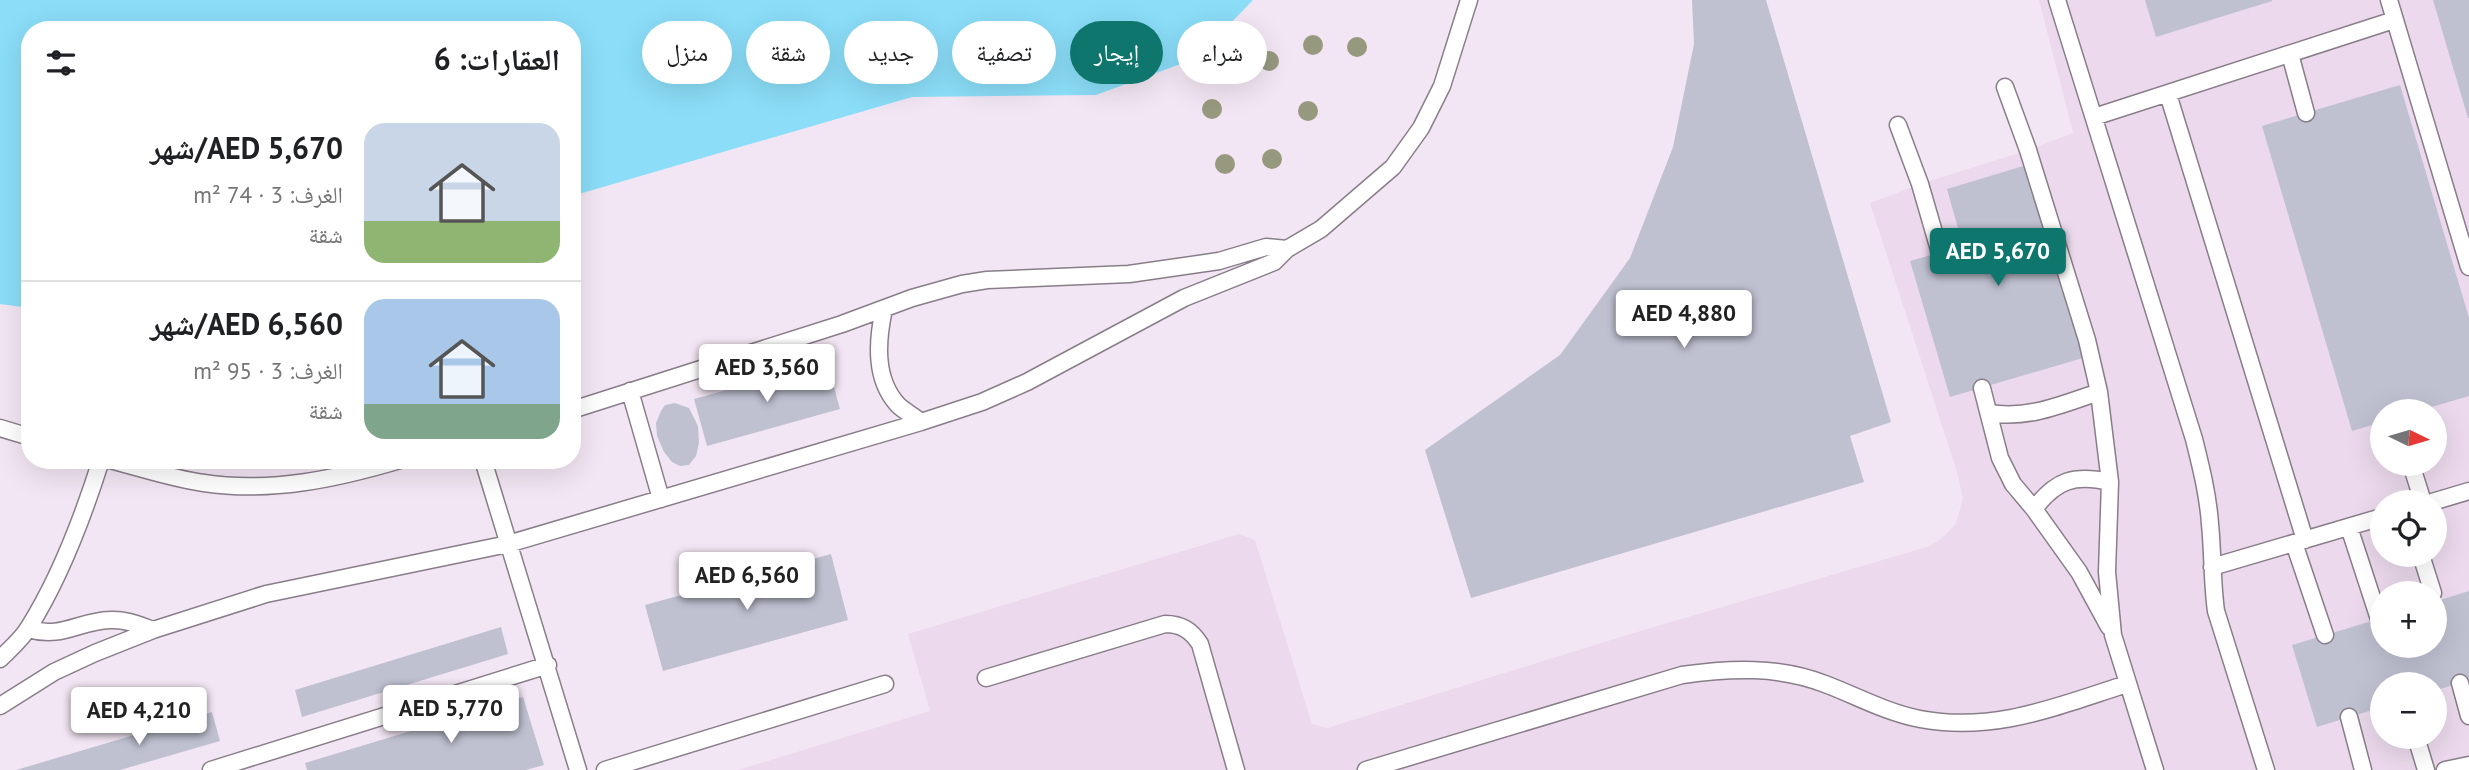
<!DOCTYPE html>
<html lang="ar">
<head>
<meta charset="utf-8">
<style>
	body { margin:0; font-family:"PT Sans","Noto Naskh Arabic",sans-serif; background:#f6f6f6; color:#202124; direction:rtl; height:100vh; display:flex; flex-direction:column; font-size:26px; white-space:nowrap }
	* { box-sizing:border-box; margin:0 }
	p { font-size:23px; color:#757577 }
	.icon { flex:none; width:38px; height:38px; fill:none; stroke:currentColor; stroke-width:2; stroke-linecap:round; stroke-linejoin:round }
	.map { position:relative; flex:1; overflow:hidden; direction:ltr }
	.sheet { position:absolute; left:21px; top:21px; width:560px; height:448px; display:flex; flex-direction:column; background:#fff; border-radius:28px; box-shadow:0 7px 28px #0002; direction:rtl }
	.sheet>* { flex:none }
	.top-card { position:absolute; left:602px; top:21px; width:665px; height:63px; direction:rtl; display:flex; gap:14px }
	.needle { width:46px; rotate:95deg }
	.fabs { position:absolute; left:2370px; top:399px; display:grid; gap:14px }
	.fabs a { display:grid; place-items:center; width:77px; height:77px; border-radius:50%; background:#fff; box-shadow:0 7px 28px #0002; font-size:35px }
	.price { position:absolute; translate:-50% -60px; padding:0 16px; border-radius:7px; background:#fff; color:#222; font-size:23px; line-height:46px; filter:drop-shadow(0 2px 4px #0008) }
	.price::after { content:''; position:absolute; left:50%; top:42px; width:21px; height:16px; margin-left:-10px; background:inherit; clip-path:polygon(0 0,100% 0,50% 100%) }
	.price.selected { background:#0f766e; color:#fff }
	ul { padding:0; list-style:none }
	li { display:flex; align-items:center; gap:21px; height:175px; padding:0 21px }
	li+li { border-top:2px solid #e0e0e0 }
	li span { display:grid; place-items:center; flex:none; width:196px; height:140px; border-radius:21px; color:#555 }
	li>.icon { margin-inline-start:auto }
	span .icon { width:84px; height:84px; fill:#fffc; stroke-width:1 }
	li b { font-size:30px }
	h2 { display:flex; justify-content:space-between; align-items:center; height:84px; padding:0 21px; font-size:30px }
	.pill { padding:0 24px; border-radius:32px; background:#fff; box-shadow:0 7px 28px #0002; font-size:24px; line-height:63px }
	.pill.selected { background:#0f766e; color:#fff }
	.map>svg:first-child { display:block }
</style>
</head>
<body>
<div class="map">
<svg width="2469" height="770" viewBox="0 0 2469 770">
	<rect width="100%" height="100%" fill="#f3e6f4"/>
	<path fill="#ecd9ed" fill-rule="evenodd" d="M2039 0H2469V770H738L930 711 908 634 1239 534 1255 540 1312 724 1327 728 1627 635 1930 546 1941 539 1956 524 1963 498 1957 472 1870 203 1920 184 2022 152 2073 133ZM2382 411H2434V464H2382ZM2382 502H2434V555H2382ZM2382 593H2434V646H2382ZM2382 684H2434V737H2382Z"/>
	<path fill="#8bddf8" d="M0 0H1253L1197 58 1096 95 912 97 572 196V30H30V308L0 304Z"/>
	<path fill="#bfc1d1" d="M1692 0H1766L1891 422 1850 436 1864 482 1471 598 1425 450 1560 355 1630 258 1673 147 1694 44Z
		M2145 0H2272V1L2156 37Z
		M2433 0H2469V118H2468Z
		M2400 85 2469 318V396L2418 411H2382V422L2352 431 2262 126Z
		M2030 164 2086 357 1950 397 1910 261 1963 246 1947 189Z
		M827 362 840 409 707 446 694 399Z
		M675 403 689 408 698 426 699 443 696 456 689 465 680 466 672 462 664 452 657 436 656 423 661 411 665 405Z
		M831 554 848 620 663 671 645 605Z
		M2469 591V680L2434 691V684H2382V707L2317 727 2292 645 2382 618V646H2434V602Z
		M501 627 508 654 302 717 295 690Z
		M523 697 544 765 526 770H307L305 763Z
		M212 712 220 741 120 770H16Z"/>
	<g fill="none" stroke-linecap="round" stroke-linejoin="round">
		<g stroke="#897d89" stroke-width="19">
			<path id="service" d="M2057 0 2194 439C2201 467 2208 495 2210 524 2213 554 2212 582 2216 611L2266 770
				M2389 0 2469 267
				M2290 54 2306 113
				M2005 87 2028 150 2087 340 2099 392 2110 482 2107 572 2113 635 2155 770
				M2168 94 2305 540
				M2094 117 2394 20
				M1898 125 1920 184 1940 253
				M884 309C877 341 874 379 898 405 904 411 914 416 921 422
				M1982 388 2000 458 2013 484 2034 509 2079 572 2109 627
				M630 391 661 499
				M572 410 842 324 912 298 962 284 987 280 1129 274 1219 261 1266 247 1287 249
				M1989 413C2030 419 2060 405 2099 392
				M0 428 30 437
				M110 460C141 468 173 479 204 483 271 493 336 479 400 460
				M483 460 578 770
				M2411 464 2423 502
				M2432 502 2469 491
				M2034 509C2056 480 2074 474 2110 482
				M2349 527 2379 619
				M2294 543 2325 635
				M2421 555 2433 593
				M2212 567 2382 517
				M28 629C63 639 78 621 110 620 126 619 139 625 153 630
				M0 659C10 649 22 639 29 627 61 576 83 517 101 460
				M986 678 1165 624C1181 624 1191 630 1200 644L1236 770
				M2460 683 2469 716
				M0 706 54 672 95 653 153 630 266 594 508 544 921 422 982 402 1027 382 1184 298 1274 262 1287 249 1321 229 1393 167 1421 128 1442 86 1469 0
				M2349 717 2363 770
				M2416 737 2426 770
				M211 770 548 665
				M605 770 885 684
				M1366 770 1682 675C1730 668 1779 666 1825 684 1857 696 1885 712 1920 719 1996 733 2057 706 2127 684
				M2445 770 2469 765"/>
		</g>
		<use href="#service" stroke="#fff" stroke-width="16"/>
	</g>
	<g fill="#97997f">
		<circle cx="1313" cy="45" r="10"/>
		<circle cx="1357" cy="47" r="10"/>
		<circle cx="1269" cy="61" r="10"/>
		<circle cx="1212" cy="109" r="10"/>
		<circle cx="1308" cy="111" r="10"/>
		<circle cx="1272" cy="159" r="10"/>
		<circle cx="1225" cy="164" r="10"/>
	</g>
</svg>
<div class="fabs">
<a><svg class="needle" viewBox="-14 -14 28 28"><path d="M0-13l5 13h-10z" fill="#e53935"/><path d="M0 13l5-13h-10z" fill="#757577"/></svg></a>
<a><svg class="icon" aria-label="locate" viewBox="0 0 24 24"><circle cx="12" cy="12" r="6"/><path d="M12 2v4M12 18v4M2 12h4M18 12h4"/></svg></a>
<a>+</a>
<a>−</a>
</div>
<b class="price selected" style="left:1998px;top:288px">AED 5,670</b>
<b class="price" style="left:1684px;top:350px">AED 4,880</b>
<b class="price" style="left:767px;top:404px">AED 3,560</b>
<b class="price" style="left:747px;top:612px">AED 6,560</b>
<b class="price" style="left:451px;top:745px">AED 5,770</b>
<b class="price" style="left:139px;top:747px">AED 4,210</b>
<div class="top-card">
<a class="pill">شراء</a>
<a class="pill selected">إيجار</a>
<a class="pill">تصفية</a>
<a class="pill">جديد</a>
<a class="pill">شقة</a>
<a class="pill">منزل</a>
</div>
<section class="sheet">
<h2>العقارات: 6<svg class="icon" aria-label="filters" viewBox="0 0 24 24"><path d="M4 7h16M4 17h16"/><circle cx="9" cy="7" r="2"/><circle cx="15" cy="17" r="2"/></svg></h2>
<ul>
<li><span style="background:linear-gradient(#c9d6e8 70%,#8fb573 0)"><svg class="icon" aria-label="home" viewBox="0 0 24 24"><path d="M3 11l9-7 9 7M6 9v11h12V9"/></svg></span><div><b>AED 5,670/شهر</b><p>الغرف: 3 · 74 m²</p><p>شقة</p></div></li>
<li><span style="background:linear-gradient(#a9c7e8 75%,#7fa58c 0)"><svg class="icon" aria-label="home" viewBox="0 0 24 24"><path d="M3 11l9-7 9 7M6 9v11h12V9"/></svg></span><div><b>AED 6,560/شهر</b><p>الغرف: 3 · 95 m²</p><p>شقة</p></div></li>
</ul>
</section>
</div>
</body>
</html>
